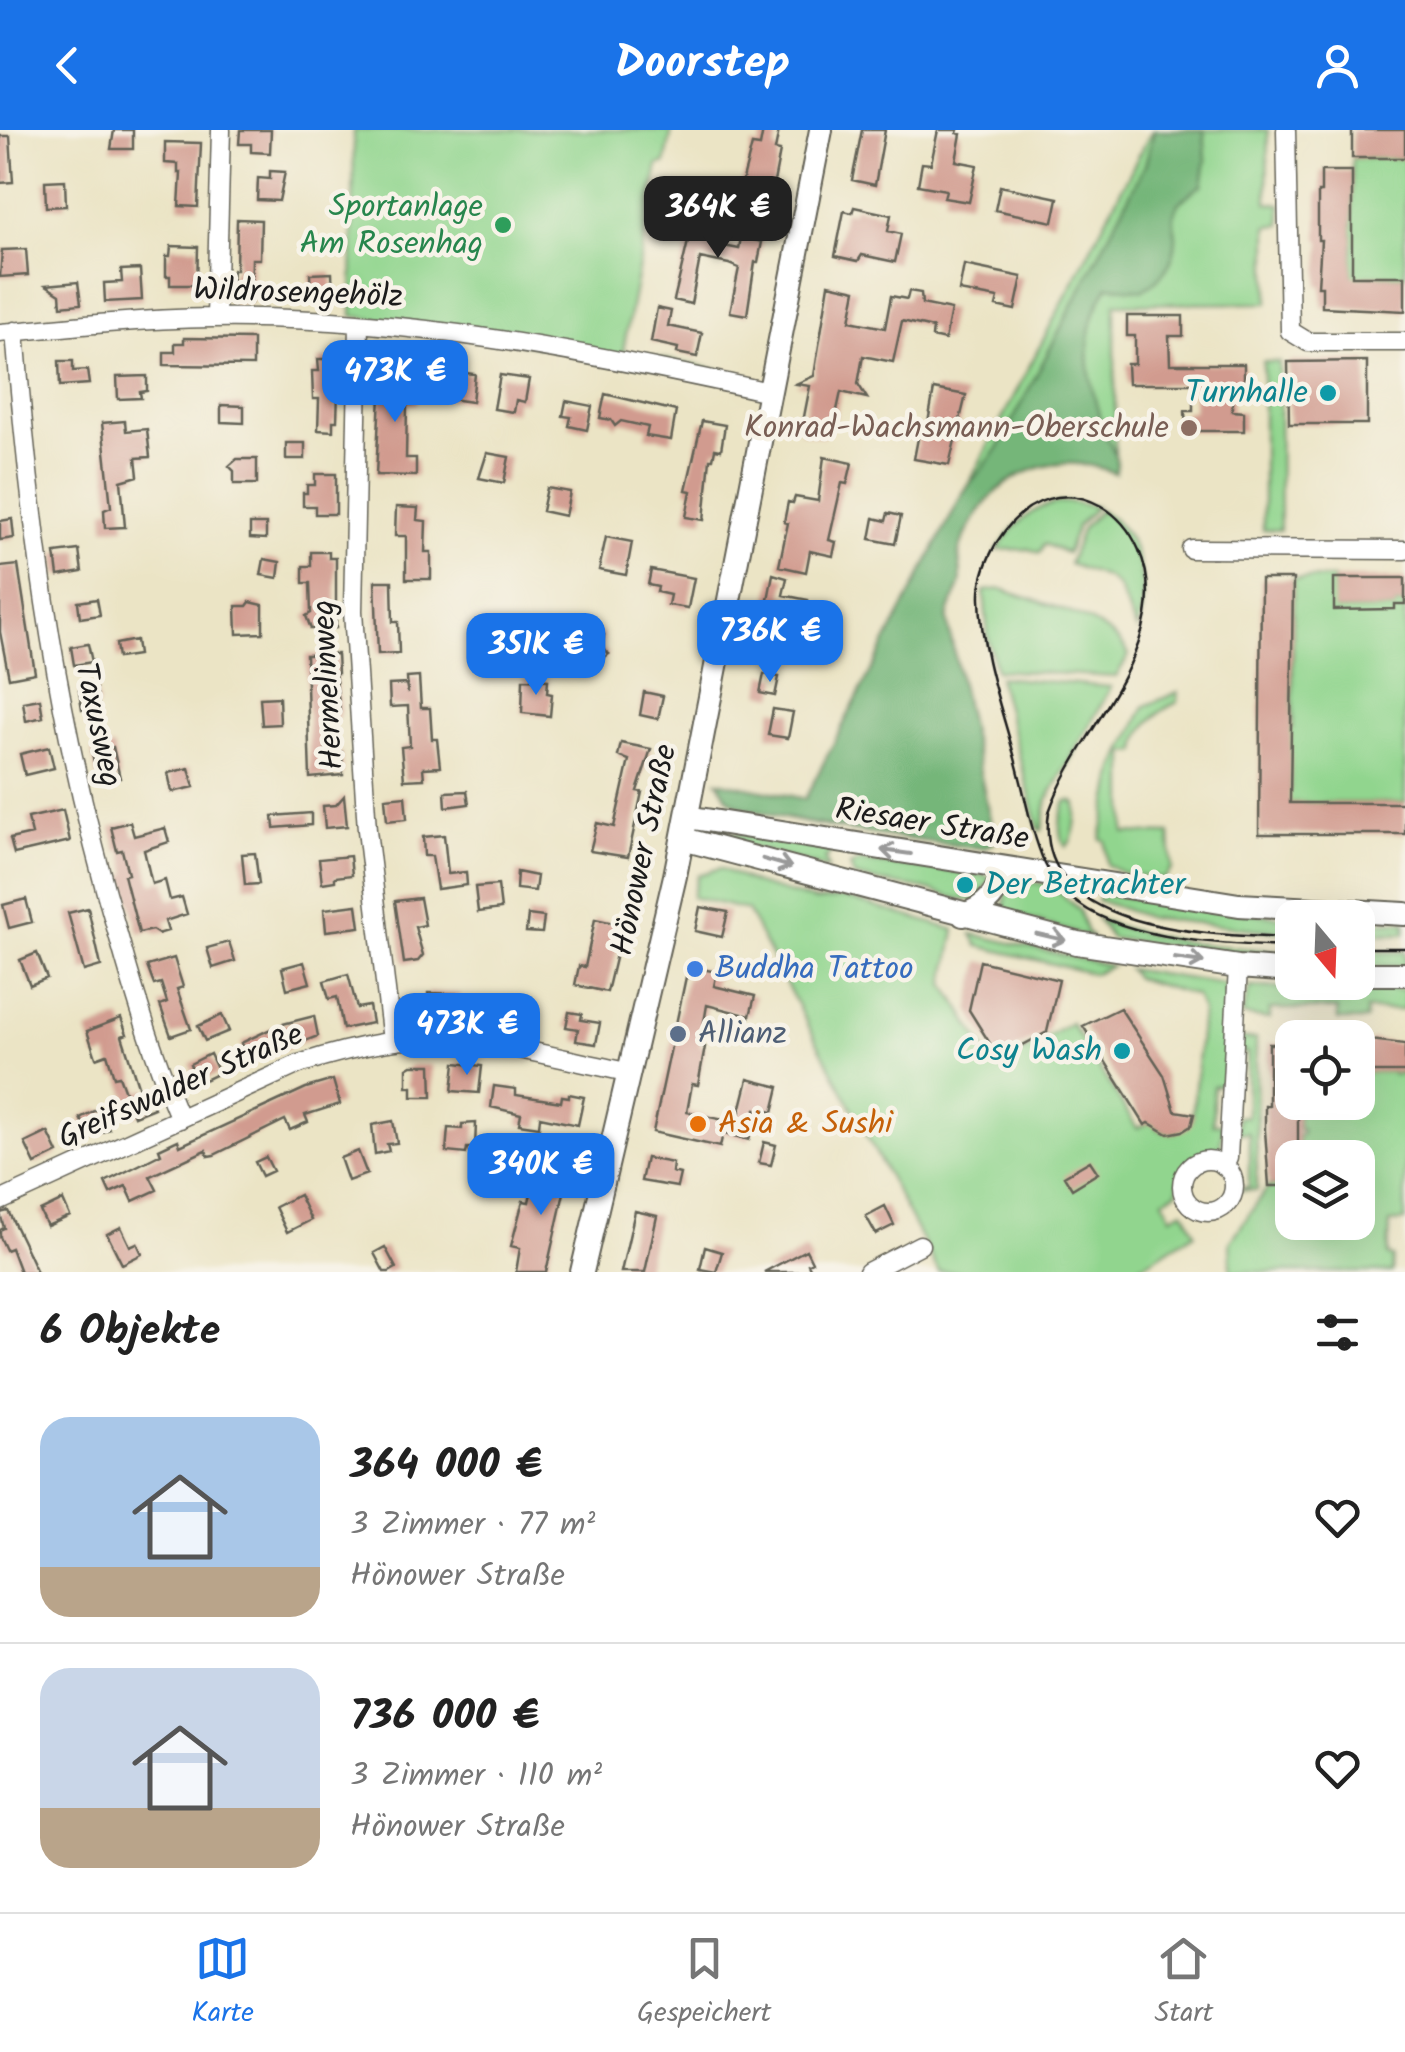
<!DOCTYPE html>
<html lang="de">
<head>
<meta charset="utf-8">
<style>
	body { margin:0; font-family:Kalam,sans-serif; background:#f6f6f6; color:#222; height:100vh; display:flex; flex-direction:column; font-size:38px; white-space:nowrap }
	* { box-sizing:border-box; margin:0 }
	p { font-size:32px; color:#767676 }
	.icon { flex:none; width:55px; height:55px; fill:none; stroke:currentColor; stroke-width:2; stroke-linecap:round; stroke-linejoin:round }
	.map { position:relative; height:1142px; overflow:hidden }
	.side { display:flex; flex-direction:column; background:#fff; flex:1 }
	.side>* { flex:none }
	.needle { width:65px; rotate:161deg }
	.buttons { position:absolute; left:1275px; top:770px; display:grid; gap:20px }
	.buttons a { display:grid; place-items:center; width:100px; height:100px; border-radius:20px; background:#fff; box-shadow:0 10px 40px #0002; font-size:50px }
	.price { position:absolute; translate:-50% -85px; padding:0 22px; border-radius:20px; background:#1a73e8; color:#fff; font-size:32px; line-height:65px; filter:drop-shadow(0 2px 5px #0008) }
	.price::after { content:''; position:absolute; left:50%; top:60px; width:30px; height:22px; margin-left:-15px; background:inherit; clip-path:polygon(0 0,100% 0,50% 100%) }
	.price.selected { background:#222; color:#fff }
	ul { padding:0; list-style:none }
	li { display:flex; align-items:center; gap:30px; height:250px; padding:0 40px }
	li+li { border-top:2px solid #e0e0e0 }
	li span { display:grid; place-items:center; flex:none; width:280px; height:200px; border-radius:30px; color:#555 }
	li>.icon { margin-inline-start:auto }
	span .icon { width:120px; height:120px; fill:#fffc; stroke-width:1 }
	li b { font-size:42px }
	h2 { display:flex; justify-content:space-between; align-items:center; height:120px; padding:0 40px; font-size:42px }
	header { display:flex; justify-content:space-between; align-items:center; height:130px; padding:0 40px; background:#1a73e8; color:#fff; font-size:45px; font-weight:700 }
	.dock { display:flex; justify-content:space-around; align-items:center; height:140px; border-top:2px solid #e0e0e0; background:#fff; font-size:28px; color:#767676 }
	.dock a { display:grid; justify-items:center; gap:5px }
	.dock .selected { color:#1a73e8 }
	.map>svg:first-child { display:block }
</style>
</head>
<body>
<header><svg class="icon" aria-label="back" viewBox="0 0 24 24"><path d="M15 5l-7 7 7 7"/></svg>Doorstep<svg class="icon" aria-label="person" viewBox="0 0 24 24"><circle cx="12" cy="8" r="4"/><path d="M4 21q1-7 8-7t8 7"/></svg></header>
<div class="map">
<svg width="1405" height="1142" viewBox="0 0 1405 1142">
	<rect width="100%" height="100%" fill="#f7f3e8"/>
	<filter id="ink" filterUnits="userSpaceOnUse"><feTurbulence type="fractalNoise" baseFrequency=".01" numOctaves="2"/><feDisplacementMap in="SourceGraphic" scale="20" xChannelSelector="R" yChannelSelector="G"/><feConvolveMatrix kernelMatrix="1 2 1 2 8 2 1 2 1" color-interpolation-filters="sRGB"/></filter>
	<filter id="wash" filterUnits="userSpaceOnUse"><feTurbulence type="fractalNoise" baseFrequency=".0048" numOctaves="4" result="noise"/><feDisplacementMap in="SourceGraphic" scale="40" xChannelSelector="R" yChannelSelector="G"/><feGaussianBlur stdDeviation="2.25" result="paint"/><feColorMatrix in="noise" values="0 0 0 0 0 0 0 0 0 0 0 0 0 0 0 0 0 1.4 0 .05"/><feComposite in="paint" operator="in"/></filter>
	<g filter="url(#wash)">
		<rect width="100%" height="100%" fill="#ebe4c5"/>
		<path fill="#91d58e" stroke="#567855" stroke-width="2.5" d="M354 0H672L665 34 658 35 623 221 748 246 747 249 352 186Z
			M1152 0H1268L1267 73 1281 74V95L1268 96V173L1115 174V343C1058 320 1000 340 971 395 967 403 960 414 959 423 958 433 963 445 960 454 957 466 949 474 947 490L995 712 983 718 966 717C925 711 754 691 730 670 725 666 722 657 718 651L805 669Z
			M1352 28H1405V146H1367L1352 152Z
			M1263 232H1279L1280 400H1263Z
			M1070 372 1096 377 1077 396 1067 423 1044 414 1040 423 1029 419 997 420C1018 392 1032 373 1070 372Z
			M1100 380C1142 403 1149 459 1137 500L1118 457 1108 448 1069 434 1082 398Z
			M1334 448 1335 480 1394 479 1395 474H1405V673H1284L1290 659V599L1293 598V449Z
			M1001 459C1039 473 1111 488 1129 525L1116 547 996 540 988 507 984 461Z
			M998 547 1111 557 1048 669 1042 700H1039Z
			M1178 562V572C1157 581 1138 598 1137 622L1125 623V703L1170 704 1172 739 1164 749 1123 743 1107 735 1105 710 1101 709 1115 638 1145 576Z
			M1072 671 1076 674C1077 687 1075 709 1066 717 1056 704 1060 686 1066 672Z
			M728 702 834 720 825 729 828 739 726 710Z
			M860 731C903 737 945 739 987 746L991 750 976 770C956 772 939 761 919 758 897 754 877 753 854 746L850 736Z
			M720 738 756 754 816 771 846 768 955 800 945 854 996 938 1071 893 1137 998 1151 992C1166 1009 1179 1005 1192 990L1202 881 1196 866 1135 848 1128 839 1224 854 1228 874 1224 955 1213 956V994H1223L1220 1020C1200 1031 1177 1033 1178 1061L1163 1070 1172 1086 1184 1080 1195 1103 1131 1142H939L747 780 692 767 698 745Z
			M1015 750 1052 755 1079 780 1087 803 1093 808 1004 782 1007 757Z
			M1102 764 1292 788V803L1149 788 1097 770Z
			M1097 789C1158 813 1228 818 1292 821V833L1111 808Z
			M1358 791 1405 792V804H1358Z
			M972 804 1111 836 1094 844 978 816Z
			M1358 822H1405V836L1358 837Z
			M1250 857 1405 860V880H1366V890H1338L1337 879H1270V889L1242 885Z
			M1237 909H1256L1257 1060H1238L1249 1056V1003H1238L1237 987 1247 986V923L1237 922Z
			M1363 942H1392L1393 945 1405 942V1091L1390 1093 1388 1126 1393 1127 1392 1142H1231L1230 1112 1269 1056H1292V1092H1358V1028L1298 1027V1005L1302 1004V999H1298V973L1358 972V945H1363Z"/>
		<path fill="#74b679" stroke="#48694a" stroke-width="2.5" d="M1154 0H1204L1206 30 1202 55C1192 62 1177 71 1174 84 1172 90 1176 101 1176 108 1175 133 1163 147 1143 160L1108 156C1078 203 1087 249 1104 300 1108 316 1122 328 1115 343 1058 320 1000 340 971 395 967 403 960 414 959 423 958 433 963 445 960 454 957 467 949 474 947 490L995 712 983 718 966 717C926 710 753 690 730 670 725 666 722 657 718 651L805 669 963 363 999 317 1145 35Z"/>
		<g id="blocks">
			<path fill="#d19b8f" d="M114 0H133V19H111Z
				M240 0H271L270 23 251 22V14H239Z
				M763 0H779L775 20 780 21 769 78 753 74 752 79 736 76 752 15 760 16Z
				M862 0H885L875 55 852 50Z
				M938 0H958L957 3 961 4 956 31 977 35 969 72 944 68 946 60 918 55 922 33 931 34Z
				M1352 0H1405V28H1352Z
				M0 6H10L13 52 0 53Z
				M165 12 201 13 198 77 179 76 181 43H178V34L165 33Z
				M270 41 285 42 279 71 257 70 258 48 270 49Z
				M1321 41H1352V146H1405V181L1322 177V156H1318L1321 110H1318V62H1321Z
				M65 50 66 76 46 77 45 51Z
				M1000 56 1058 68 1053 92 995 80Z
				M702 72 717 75 709 113 739 119 741 107 762 112 758 132H755L747 185 730 182 739 138 729 134 700 128 691 174 674 170 690 103 695 104Z
				M854 77 891 85 888 101 901 104 895 132 862 125 858 131 835 126 844 81 852 83Z
				M237 89 261 90 260 129H252L251 173H229L233 140H236Z
				M171 116 198 117 197 155H170V146H166V126H170Z
				M26 119 28 145 0 147 2 120Z
				M964 135 1022 147 1015 180 996 176 998 168 959 161Z
				M140 139 142 170 105 172 104 153 122 152 121 140Z
				M332 143 333 166H311L310 144Z
				M78 152 81 174 61 176 60 164 46 155Z
				M829 154 856 160 850 191 885 198 891 166 907 169 909 161 921 163 922 174 951 180 945 210 932 207 933 198 902 191 893 232 863 226 858 254 867 268 841 262 834 294 827 293 824 307 801 302 810 256 796 254 814 246Z
				M657 178 671 181 668 196 702 203 697 227 677 223 678 218 651 212Z
				M1127 186H1183V206H1169L1170 234H1244V254H1232V281L1244 282V301H1186L1185 281H1193V254H1128L1127 234H1135V206H1127Z
				M184 208 253 209V236L164 235V222H175V213H184Z
				M318 229H339L337 291H333V301L318 300 319 269H313L312 241H319Z
				M59 231H73V241L87 240 89 254 60 256Z
				M1367 231V294H1289L1288 232Z
				M446 241 475 244 472 272 443 268Z
				M389 244 417 247V274H407L406 328H416V346L376 345 381 246Z
				M500 245 529 249 525 272 516 270 514 282 494 279Z
				M147 246V261L140 262 141 268 118 269 117 247Z
				M934 259 966 265 949 335 914 329 919 303 926 304Z
				M605 264 676 281 671 310 646 306 648 297 621 291 615 296 611 290 600 288Z
				M566 271 592 276 587 300 569 296 571 287 563 286Z
				M221 275 244 276V293L221 292Z
				M125 291 126 301 147 299 150 327 136 328 138 346 121 351 125 397 105 398 104 380 111 377 102 293Z
				M702 291 725 295 721 320 715 319 713 329H710L704 390 686 387 691 361 686 360Z
				M286 313H305V329H286Z
				M487 323 509 327 504 353 479 348Z
				M824 327 852 333 847 354 842 353 829 410 836 412 833 426 810 421 806 442 779 436 788 393 784 392 788 372 793 373 795 367 818 371Z
				M237 329H257V354H234V341L229 336Z
				M315 344H336V384H315V376H303V363H307V355H315Z
				M547 358 570 362 565 386 542 381Z
				M396 377 418 378 417 390 426 391 425 422H431V449H406V406H395Z
				M888 383 901 386 895 414 870 409 874 388 886 391Z
				M12 389 14 408 0 410V391Z
				M250 394H266V409L250 408Z
				M606 407 632 412 626 445 599 440Z
				M79 420 82 442 58 446 55 423Z
				M311 422H329V428H336V498L311 499 306 486 311 483 310 453H303V436H311Z
				M264 429 280 432 278 448 261 445Z
				M18 435 35 543 9 548 0 502V437Z
				M651 440 694 448 688 478 668 475 670 465 657 462 658 457 648 455Z
				M773 444 787 448 783 465 808 470 803 491 784 487 777 524 758 521Z
				M1334 448H1405V474H1395V479L1334 480Z
				M1261 449H1293L1290 673H1405V704H1259Z
				M375 451H392L393 492H398L399 523 378 524Z
				M97 469 100 485 80 488 78 472Z
				M250 472 263 475V503L237 504 236 476H247Z
				M588 497 604 505 601 518 609 524 599 531 566 524 570 498Z
				M136 510 138 525 118 528 116 514Z
				M88 514 92 532 74 535 71 517Z
				M337 524 338 543H335L340 581 337 590H325V606L326 623 342 622 343 645 310 648 306 525Z
				M764 544 779 547 775 566 760 563Z
				M419 547 421 578H430L432 609H437L440 637 423 638 424 649 404 650 401 617 410 616 408 576 390 577 389 555 406 554 408 563 407 548Z
				M523 549 548 550 547 563 552 564 550 586 522 583Z
				M96 558 99 576 82 580 79 561Z
				M644 562 663 566 658 589 640 585Z
				M279 567 280 594 262 595 260 568Z
				M40 569 43 587 26 591 23 572Z
				M773 579 793 582 788 608 768 605Z
				M621 613 651 619 637 661 642 662 628 727 590 721 597 693 614 697 629 630 618 626Z
				M49 617 54 638 25 645 20 624Z
				M113 617 120 648 98 653 92 622Z
				M189 638 194 657 172 662 168 643Z
				M467 661 469 674 446 677 445 662Z
				M344 666 347 696 325 698 323 676 336 675Z
				M405 666 407 689 387 691 385 668Z
				M63 680 70 711 14 724 10 709 32 704 28 688Z
				M311 683V695L274 698 273 686Z
				M130 692 134 706 165 698 169 712 144 720 152 754 165 750 170 770 182 767 187 784 165 791 168 801 158 804 152 800 139 803 124 745 128 744 122 720 117 721 111 697Z
				M444 705 448 744 466 742 467 755 437 759 432 726H424L423 707Z
				M255 723 259 754 245 755 242 724Z
				M350 726 352 745 335 747V751L322 753 319 729Z
				M517 742 537 746 535 761 516 759Z
				M498 755 501 779 478 782 475 757Z
				M420 768 425 795 415 797 423 825 418 831 404 833 395 771Z
				M26 769 32 792 9 798 3 775Z
				M357 775 360 797 326 801 324 779Z
				M700 777 728 782 722 807 695 801Z
				M88 778 101 836 84 841 68 783Z
				M528 785 544 787 542 803 526 802Z
				M595 789 623 795 607 862 575 855 579 836 585 837Z
				M229 812 235 831 213 838 207 818Z
				M37 823 47 848 30 855 20 830Z
				M174 828 183 857 177 859 191 899 171 906 160 875 167 872 161 853 154 855 147 836Z
				M980 831 1059 850 1047 902 999 928 969 880Z
				M304 832 310 853 287 859 282 838Z
				M692 837 717 842 714 856 755 866 750 886 707 875 700 916 705 917 698 955 692 954 687 982 737 993 748 949 779 957 773 982 756 979 749 1010 723 1003 720 1017 653 1002 686 847 689 848Z
				M348 844 357 878 369 876 372 893 343 899 337 867 329 869 324 851Z
				M428 863 460 864 458 887 427 886Z
				M1120 878 1164 945 1175 981 1194 984 1191 996 1183 1001 1168 1004 1149 993 1145 995 1083 896Z
				M569 882 582 884 581 890 600 893 596 914 576 911 578 899 566 897Z
				M222 885 229 901 205 911 198 896Z
				M314 886 318 906 256 930 254 926 248 929 241 913 279 895Z
				M121 888 127 904 122 906 140 962 147 959 154 978 134 986 119 946 114 947 107 924 96 928 87 901Z
				M1370 910 1405 914V942H1358V914H1370Z
				M1269 914H1292V972H1298V1028H1292V1056H1269L1265 1000V976H1269Z
				M210 924 219 943 198 953 190 934Z
				M455 933 482 936 479 963 452 961Z
				M412 935H431L432 967H412V957H407V938Z
				M333 950 340 974 305 985 308 992 290 1000 285 990 214 1025 208 1026 206 1020 150 1046 157 1060 133 1071 126 1056 110 1063 105 1052 161 1024 159 1019 178 1010 180 1016 306 958Z
				M494 956 516 959V965L561 972 562 966 569 967V964L584 967 578 995 540 987 539 997 519 994 521 984 491 977Z
				M98 979 107 983 105 989 109 999 90 1008 80 988Z
				M393 991 397 1013 387 1014 389 1021 375 1024 372 995Z
				M476 993 475 1018H467L466 1024 446 1022 448 998 462 999V994Z
				M48 1002 58 1023 35 1034 25 1013Z
				M764 1012 776 1015 771 1035 759 1033Z
				M358 1021 367 1044 348 1051 340 1028Z
				M266 1027 273 1041 262 1046 255 1032Z
				M646 1028 673 1033 672 1042 680 1044 677 1057 641 1051Z
				M560 1030 571 1032 546 1142H516L520 1118 511 1116 523 1071 529 1072 534 1049 539 1050 543 1031 552 1033Z
				M1090 1031 1098 1043 1072 1059 1064 1046Z
				M299 1065 311 1090 287 1102 275 1077Z
				M63 1070 70 1086 47 1096 40 1081Z
				M885 1076 894 1095 876 1104 866 1086Z
				M8 1081 23 1112 37 1142H20L11 1118 6 1120 0 1107V1100L4 1098 0 1083Z
				M635 1081 657 1086 645 1142H621Z
				M121 1097 130 1116 137 1113 142 1124 122 1134 107 1104Z
				M385 1117 396 1138 389 1142H384L374 1123Z
				M705 1117 722 1122 716 1142 700 1139Z
				M806 1120 812 1132 808 1134 812 1142H764Z"/>
		</g>
	</g>
	<g filter="url(#ink)">
		<use href="#blocks" fill-opacity="0" stroke="#646257" stroke-width="2.5"/>
		<g fill="none" stroke-linecap="round" stroke-linejoin="round">
			<g stroke="#646257" stroke-width="21">
				<path id="minor" d="M1286 0 1290 201 1308 212H1405
					M216 187 221 0
					M359 194 353 481 367 700 392 911
					M15 201C31 411 59 606 119 808 136 869 155 931 180 989
					M0 203C71 196 141 189 212 188 400 185 587 222 769 262
					M1191 419 1405 420
					M1182 1056a26 26 0 1 1 52 0a26 26 0 1 1-52 0Z
					M1224 1036 1228 1028 1238 837
					M0 1071 299 934C355 916 416 902 475 911 526 919 577 932 627 942
					M868 1142 920 1115"/>
			</g>
			<g stroke="#646257" stroke-width="26">
				<path id="major" d="M687 687 1239 775 1405 784
					M683 709 1077 813 1238 837 1292 841
					M963 785C988 777 997 763 1005 739
					M1358 844H1405
					M582 1142 675 746 821 0"/>
			</g>
			<use href="#minor" stroke="#fff" stroke-width="18"/>
			<use href="#major" stroke="#fff" stroke-width="22"/>
			<path stroke="#1c1c1c" stroke-width="2.5" d="M1292 808C1212 805 1031 803 1049 682 1073 614 1133 558 1146 485 1163 388 1058 315 997 412 987 429 979 449 980 469 981 524 1002 579 1016 632 1025 665 1031 702 1045 734 1053 750 1064 764 1079 774 1130 811 1230 815 1292 817
				M1358 818H1405"/>
		</g>
		<defs><path id="oneway-shaft" d="M-6 0H5M1.5-3L5.5 0L1.5 3" fill="none" stroke-width="1.6" stroke-linecap="round" stroke-linejoin="round" transform="scale(2.5)"/></defs>
		<g stroke="#999">
			<use href="#oneway-shaft" transform="translate(896 722) rotate(-172)"/>
			<use href="#oneway-shaft" transform="translate(777 733) rotate(16)"/>
			<use href="#oneway-shaft" transform="translate(1051 807) rotate(13)"/>
			<use href="#oneway-shaft" transform="translate(1189 830) rotate(8)"/>
		</g>
	</g>
	<circle fill="#2e9e5b" stroke="#f7f3e8" stroke-width="4" cx="503" cy="95" r="10"/>
	<g fill="#0f9aa8" stroke="#f7f3e8" stroke-width="4">
		<circle cx="1328" cy="263" r="10"/>
		<circle cx="965" cy="755" r="10"/>
		<circle cx="1122" cy="921" r="10"/>
	</g>
	<circle fill="#8d6e63" stroke="#f7f3e8" stroke-width="4" cx="1189" cy="298" r="10"/>
	<circle fill="#3f7fe0" stroke="#f7f3e8" stroke-width="4" cx="695" cy="839" r="10"/>
	<circle fill="#5c6f8a" stroke="#f7f3e8" stroke-width="4" cx="678" cy="904" r="10"/>
	<circle fill="#e8710a" stroke="#f7f3e8" stroke-width="4" cx="698" cy="994" r="10"/>
	<g text-anchor="middle" dominant-baseline="central" stroke-width="9" stroke-linejoin="round" paint-order="stroke">
		<g font-size="32" fill="#27864d" stroke="#f7f3e8" text-anchor="end">
			<text x="483" y="77">Sportanlage<tspan x="483" dy="37">Am Rosenhag</tspan></text>
		</g>
		<g font-size="32" fill="#1c1c1c" stroke="#f7f3e8">
			<text transform="translate(298 164) rotate(2)">Wildrosengehölz</text>
			<text transform="translate(329 555) rotate(-93)">Hermelinweg</text>
			<text transform="translate(97 595) rotate(78)">Taxusweg</text>
			<text transform="translate(932 695) rotate(9)">Riesaer Straße</text>
			<text transform="translate(645 720) rotate(-78)">Hönower Straße</text>
			<text transform="translate(181 957) rotate(-24)">Greifswalder Straße</text>
		</g>
		<g font-size="32" fill="#0d838f" stroke="#f7f3e8" text-anchor="end">
			<text x="1308" y="263">Turnhalle</text>
			<text x="985" y="755" text-anchor="start">Der Betrachter</text>
			<text x="1102" y="921">Cosy Wash</text>
		</g>
		<g font-size="32" fill="#785e54" stroke="#f7f3e8" text-anchor="end">
			<text x="1169" y="298">Konrad-Wachsmann-Oberschule</text>
		</g>
		<g font-size="32" fill="#366cbe" stroke="#f7f3e8" text-anchor="start">
			<text x="715" y="839">Buddha Tattoo</text>
		</g>
		<g font-size="32" fill="#4e5e75" stroke="#f7f3e8" text-anchor="start">
			<text x="698" y="904">Allianz</text>
		</g>
		<g font-size="32" fill="#c56008" stroke="#f7f3e8" text-anchor="start">
			<text x="718" y="994">Asia &amp; Sushi</text>
		</g>
	</g>
</svg>
<div class="buttons">
<a><svg class="needle" viewBox="-14 -14 28 28"><path d="M0-13l5 13h-10z" fill="#e53935"/><path d="M0 13l5-13h-10z" fill="#767676"/></svg></a>
<a><svg class="icon" aria-label="locate" viewBox="0 0 24 24"><circle cx="12" cy="12" r="6"/><path d="M12 2v4M12 18v4M2 12h4M18 12h4"/></svg></a>
<a><svg class="icon" aria-label="layers" viewBox="0 0 24 24"><path d="M12 4l9 5-9 5-9-5zM3 14l9 5 9-5"/></svg></a>
</div>
<b class="price selected" style="left:718px;top:131px">364K €</b>
<b class="price" style="left:395px;top:295px">473K €</b>
<b class="price" style="left:770px;top:555px">736K €</b>
<b class="price" style="left:536px;top:568px">351K €</b>
<b class="price" style="left:467px;top:948px">473K €</b>
<b class="price" style="left:541px;top:1088px">340K €</b>
</div>
<section class="side">
<h2>6 Objekte<svg class="icon" aria-label="filters" viewBox="0 0 24 24"><path d="M4 7h16M4 17h16"/><circle cx="9" cy="7" r="2"/><circle cx="15" cy="17" r="2"/></svg></h2>
<ul>
<li><span style="background:linear-gradient(#a9c7e8 75%,#b9a48a 0)"><svg class="icon" aria-label="home" viewBox="0 0 24 24"><path d="M3 11l9-7 9 7M6 9v11h12V9"/></svg></span><div><b>364 000 €</b><p>3 Zimmer · 77 m²</p><p>Hönower Straße</p></div><svg class="icon" aria-label="heart" viewBox="0 0 24 24"><path d="M12 20l-8-8c-3-5 5-10 8-4 3-6 11-1 8 4z"/></svg></li>
<li><span style="background:linear-gradient(#c9d6e8 70%,#b9a48a 0)"><svg class="icon" aria-label="home" viewBox="0 0 24 24"><path d="M3 11l9-7 9 7M6 9v11h12V9"/></svg></span><div><b>736 000 €</b><p>3 Zimmer · 110 m²</p><p>Hönower Straße</p></div><svg class="icon" aria-label="heart" viewBox="0 0 24 24"><path d="M12 20l-8-8c-3-5 5-10 8-4 3-6 11-1 8 4z"/></svg></li>
</ul>
</section>
<nav class="dock">
<a class="selected"><svg class="icon" aria-label="map" viewBox="0 0 24 24"><path d="M3 6l6-2 6 2 6-2v14l-6 2-6-2-6 2zM9 4v14M15 6v14"/></svg>Karte</a>
<a><svg class="icon" aria-label="saved" viewBox="0 0 24 24"><path d="M7 4h10v16l-5-4-5 4z"/></svg>Gespeichert</a>
<a><svg class="icon" aria-label="home" viewBox="0 0 24 24"><path d="M3 11l9-7 9 7M6 9v11h12V9"/></svg>Start</a>
</nav>
</body>
</html>
